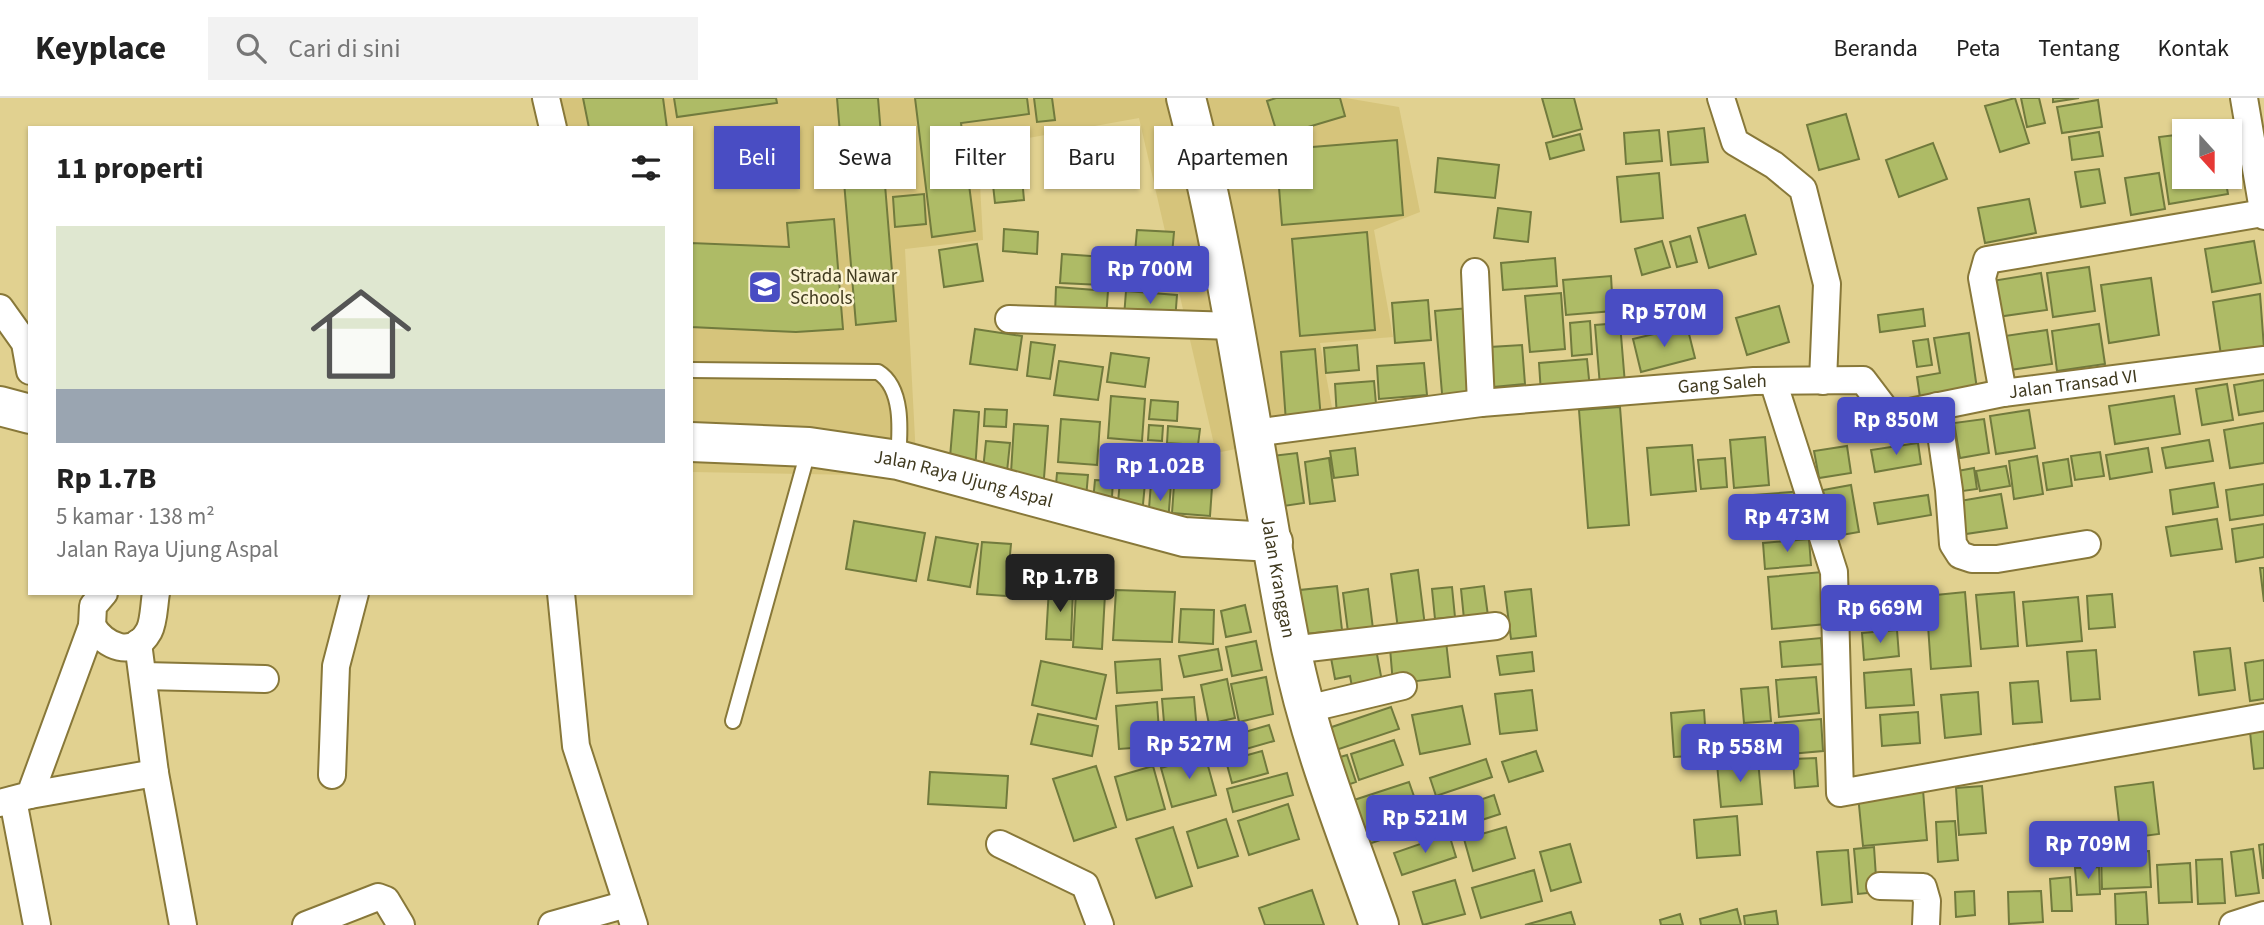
<!DOCTYPE html>
<html lang="id">
<head>
<meta charset="utf-8">
<style>
	body { margin:0; font-family:"Source Sans 3",sans-serif; background:#f2f2f2; color:#222; height:100vh; display:flex; flex-direction:column; font-size:26px; white-space:nowrap }
	* { box-sizing:border-box; margin:0 }
	p { font-size:23px; color:#767676 }
	.icon { flex:none; width:38px; height:38px; fill:none; stroke:currentColor; stroke-width:2; stroke-linecap:round; stroke-linejoin:round }
	.map { position:relative; flex:1; overflow:hidden }
	.panel { position:absolute; left:28px; top:28px; width:665px; height:469px; display:flex; flex-direction:column; background:#fff; border-radius:0px; box-shadow:0 2px 5px #0004 }
	.panel>* { flex:none }
	.top-card { position:absolute; left:714px; top:28px; width:665px; height:63px; display:flex; gap:14px }
	.needle { width:46px; rotate:159deg }
	.fabs { position:absolute; left:2172px; top:21px; display:grid; gap:14px }
	.fabs a { display:grid; place-items:center; width:70px; height:70px; border-radius:0px; background:#fff; box-shadow:0 2px 5px #0004; font-size:35px }
	.price { position:absolute; translate:-50% -60px; padding:0 16px; border-radius:7px; background:#494dc3; color:#fff; font-size:23px; line-height:46px; filter:drop-shadow(0 2px 4px #0008) }
	.price::after { content:''; position:absolute; left:50%; top:42px; width:21px; height:16px; margin-left:-10px; background:inherit; clip-path:polygon(0 0,100% 0,50% 100%) }
	.price.on { background:#222; color:#fff }
	ul { padding:0; list-style:none }
	li { display:grid; align-content:center; gap:14px; height:371px; padding:0 28px }
	li span { display:grid; place-items:center; height:217px; border-radius:0px; color:#555 }
	li>.icon { margin-inline-start:auto }
	span .icon { width:126px; height:126px; fill:#fffc; stroke-width:1 }
	li b { font-size:30px }
	h2 { display:flex; justify-content:space-between; align-items:center; height:84px; padding:0 28px; font-size:30px }
	.tag { padding:0 24px; border-radius:0px; background:#fff; box-shadow:0 2px 5px #0004; font-size:24px; line-height:63px }
	.tag.on { background:#494dc3; color:#fff }
	header { display:flex; align-items:center; gap:42px; box-sizing:border-box; height:98px; padding:0 35px; background:#fff; border-bottom:2px solid #e0e0e0 }
	header strong { font-size:33px }
	nav { display:flex; gap:38px; margin-inline-start:auto; font-size:24px }
	.search { width:490px; height:63px; background:#f2f2f2; display:flex; align-items:center; gap:18px; box-sizing:border-box; padding:0 24px; border-radius:0px; color:#767676; font-size:26px }
	.map>svg:first-child { display:block }
</style>
</head>
<body>
<header>
<strong>Keyplace</strong>
<div class="search"><svg class="icon" aria-label="search" viewBox="0 0 24 24"><circle cx="10" cy="10" r="6"/><path d="M15 15l6 6"/></svg>Cari di sini</div>
<nav><a>Beranda</a><a>Peta</a><a>Tentang</a><a>Kontak</a></nav>
</header>
<div class="map">
<svg width="2264" height="827" viewBox="0 0 2264 827">
	<rect width="100%" height="100%" fill="#e1d190"/>
	<path fill="#d6c47b" d="M545 0H1346L1399 9 1420 114 1374 132 1393 239 1320 245 1336 331 1216 355 1139 20 978 49 983 142 905 151 917 378 691 374V30H554Z"/>
	<path fill="#aebb66" stroke="#717a3d" stroke-width="2" d="M583 0H663L667 30H589Z
		M674 0H776L777 5 677 19Z
		M837 0H878L896 223 856 227Z
		M915 0H1027L1029 16 961 25 975 133 932 139Z
		M1034 0H1052L1055 22 1037 24Z
		M1276 0H1340L1345 18 1278 38 1267 3Z
		M1542 0H1574L1582 31 1553 39Z
		M2015 0 2029 45 2000 54 1985 8Z
		M2021 0H2039L2045 25 2027 29Z
		M2053 0H2079L2053 4Z
		M2098 2 2102 29 2062 35 2057 9Z
		M1846 16 1859 61 1819 72 1807 27Z
		M1704 30 1708 64 1671 67 1668 34Z
		M1659 32 1662 63 1626 66 1624 35Z
		M2099 34 2103 58 2072 62 2069 39Z
		M1580 36 1584 52 1550 61 1546 45Z
		M2184 36V79H2225L2228 96 2169 106 2159 39Z
		M1107 42 1115 72 1073 83 1066 52Z
		M1397 42 1403 117 1282 127 1276 52Z
		M1933 45 1947 81 1899 99 1886 62Z
		M1020 57 1024 102 995 105 990 60Z
		M1438 60 1499 67 1495 100 1435 94Z
		M2099 71 2105 105 2081 109 2075 74Z
		M1659 75 1663 120 1621 124 1617 79Z
		M2159 75 2165 111 2131 117 2125 80Z
		M924 96 926 126 895 129 893 99Z
		M2029 101 2036 135 1985 145 1978 110Z
		M1498 110 1531 114 1528 144 1494 140Z
		M1745 117 1756 156 1709 170 1698 130Z
		M834 121 843 231 796 234 691 229V145L789 149 787 125Z
		M1004 131 1038 134 1037 156 1003 153Z
		M1137 132 1174 134 1171 168 1134 166Z
		M1367 134 1375 232 1300 238 1292 141Z
		M1690 138 1697 164 1677 169 1670 144Z
		M1662 143 1670 169 1642 177 1635 151Z
		M2254 143 2261 185 2212 194 2205 151Z
		M977 146 983 183 944 189 939 152Z
		M1062 156 1105 159 1102 187 1060 185Z
		M1555 160 1557 188 1503 192 1501 165Z
		M2089 169 2095 213 2053 219 2047 175Z
		M1130 175 1167 177 1166 193 1129 191Z
		M2041 175 2047 212 1997 219 1992 183Z
		M1611 178 1613 213 1566 217 1563 182Z
		M2151 180 2159 237 2109 245 2101 187Z
		M1056 189 1108 193 1106 220 1055 216Z
		M1126 193 1177 197 1175 223 1124 219Z
		M1561 195 1565 251 1530 254 1525 198Z
		M2260 196 2264 250 2221 257 2213 204Z
		M1428 202 1431 242 1395 245 1392 205Z
		M1779 208 1789 244 1747 257 1736 220Z
		M1469 210 1477 304 1443 307 1435 213Z
		M1923 211 1925 228 1880 234 1878 217Z
		M1590 223 1592 256 1572 258 1570 225Z
		M1620 225 1625 286 1600 288 1595 227Z
		M2099 226 2105 266 2057 273 2052 233Z
		M1687 228 1695 260 1641 274 1633 241Z
		M975 231 1022 238 1017 272 970 266Z
		M2047 232 2052 266 2003 273 1998 239Z
		M1969 235 1978 298 1921 306 1917 279 1940 275 1934 240Z
		M1928 241 1932 267 1917 269 1913 243Z
		M1031 244 1055 247 1050 281 1027 278Z
		M1357 247 1359 272 1326 275 1324 250Z
		M1522 247 1525 286 1493 289 1490 249Z
		M1315 251 1321 321 1286 324 1281 254Z
		M1111 255 1149 260 1145 289 1107 284Z
		M1587 261 1590 291 1541 295 1539 265Z
		M1059 263 1103 269 1098 302 1054 297Z
		M1424 265 1427 297 1379 301 1377 268Z
		M2264 282V313L2239 317 2234 287Z
		M1374 283 1377 317 1337 320 1335 286Z
		M2227 286 2233 322 2202 327 2196 291Z
		M1111 298 1145 301 1142 343 1108 340Z
		M2174 298 2180 336 2115 346 2109 308Z
		M1151 302 1178 304 1177 323 1149 321Z
		M1620 309 1629 427 1588 430 1579 312Z
		M985 311 1007 312 1006 329 984 328Z
		M954 312 979 314 975 373 949 371Z
		M2029 312 2035 350 1996 356 1990 318Z
		M1061 321 1100 324 1097 367 1058 364Z
		M1984 321 1989 355 1960 360 1954 325Z
		M2264 325V365L2230 370 2224 332Z
		M1014 326 1048 328 1043 393 1010 391Z
		M1149 327 1163 328 1162 343 1148 342Z
		M1168 328 1200 331 1198 347 1167 345Z
		M1765 339 1769 387 1734 390 1730 342Z
		M2209 342 2213 363 2166 370 2162 350Z
		M986 343 1010 345 1006 383 982 381Z
		M1918 345 1921 366 1875 374 1871 352Z
		M1692 347 1696 393 1651 397 1647 350Z
		M1847 348 1851 375 1819 380 1814 353Z
		M1160 350 1204 353 1203 373 1159 370Z
		M1355 350 1358 377 1334 380 1330 353Z
		M2148 350 2152 374 2110 381 2106 357Z
		M1114 352 1151 354 1149 377 1112 375Z
		M2100 354 2104 378 2075 382 2071 358Z
		M1297 355 1304 405 1270 410 1264 359Z
		M2037 358 2043 396 2014 401 2009 363Z
		M1329 360 1335 403 1310 406 1305 364Z
		M1725 360 1727 389 1701 391 1698 362Z
		M2068 361 2072 388 2047 392 2043 365Z
		M2006 368 2010 388 1980 393 1976 373Z
		M1974 370 1977 391 1956 394 1952 374Z
		M1175 373 1213 375 1210 418 1172 415Z
		M1057 375 1088 377 1086 400 1055 398Z
		M1095 382 1113 383 1111 415 1092 414Z
		M1120 383 1145 385 1142 417 1117 415Z
		M1151 385 1171 386 1168 425 1148 423Z
		M2214 385 2218 409 2173 416 2170 392Z
		M2264 386V417L2230 422 2226 392Z
		M1851 387 1859 434 1830 439 1823 392Z
		M1804 393 1808 433 1757 438 1754 397Z
		M2001 396 2007 430 1959 437 1954 404Z
		M1928 397 1931 417 1878 426 1874 405Z
		M2217 421 2222 451 2171 458 2166 429Z
		M854 423 925 435 916 483 846 471Z
		M2264 426V459L2236 464 2232 431Z
		M936 439 978 446 970 489 928 482Z
		M1809 441 1811 467 1765 471 1763 445Z
		M982 444 1011 446 1006 498 977 496Z
		M2260 470H2264V504Z
		M1418 472 1425 528 1398 531 1391 476Z
		M1822 474 1826 526 1772 531 1768 479Z
		M1337 488 1342 532 1306 536 1300 492Z
		M1484 488 1488 518 1464 521 1461 491Z
		M1452 489 1455 519 1435 521 1432 491Z
		M1049 490 1073 491 1071 542 1046 541Z
		M1368 491 1373 531 1348 534 1343 495Z
		M1531 491 1536 538 1511 541 1505 494Z
		M1116 492 1175 494 1172 544 1113 542Z
		M1076 494 1105 496 1102 551 1073 549Z
		M1965 494 1971 568 1931 571 1926 498Z
		M2014 494 2018 548 1981 551 1976 497Z
		M2112 496 2115 529 2089 531 2087 498Z
		M2078 499 2082 543 2027 548 2023 504Z
		M1899 500 1901 524 1858 528 1856 504Z
		M1245 507 1251 534 1226 539 1221 513Z
		M1181 511 1214 512 1213 546 1179 544Z
		M1897 532 1899 558 1864 562 1862 535Z
		M1821 540 1823 566 1782 569 1780 544Z
		M1256 543 1262 572 1232 578 1226 549Z
		M1446 543 1450 579 1393 586 1390 550Z
		M2230 550 2235 592 2199 597 2194 554Z
		M1218 551 1222 572 1184 579 1179 558Z
		M1376 551 1383 589 1353 594 1350 578 1335 581 1331 560Z
		M2096 552 2100 601 2071 603 2067 554Z
		M1532 554 1534 573 1500 577 1497 558Z
		M1160 561 1162 592 1117 595 1115 564Z
		M2264 562V601L2250 603 2245 565Z
		M1041 563 1106 577 1096 621 1032 607Z
		M1911 571 1914 607 1866 610 1864 575Z
		M1266 579 1273 616 1239 624 1231 586Z
		M1816 579 1819 615 1779 619 1776 582Z
		M1227 581 1235 620 1209 626 1201 587Z
		M2038 583 2042 624 2013 626 2010 585Z
		M1768 589 1771 623 1744 625 1741 591Z
		M1532 592 1537 632 1500 636 1495 596Z
		M1978 594 1981 636 1945 640 1941 597Z
		M1194 599 1198 645 1166 648 1162 601Z
		M1157 604 1160 648 1119 651 1116 608Z
		M1462 608 1470 646 1420 656 1412 617Z
		M1391 609 1399 631 1327 655 1320 633Z
		M1704 612 1707 657 1674 659 1671 615Z
		M1918 614 1920 645 1882 648 1880 617Z
		M1038 616 1098 628 1092 658 1031 646Z
		M1821 621 1823 653 1777 657 1775 625Z
		M1269 627 1274 643 1225 657 1221 641Z
		M2264 633V670L2254 671 2250 634Z
		M1394 642 1403 667 1359 682 1351 656Z
		M1262 653 1268 675 1232 685 1226 663Z
		M1536 653 1543 673 1509 684 1502 664Z
		M1205 657 1216 697 1172 709 1161 670Z
		M1347 657 1356 684 1339 690 1330 662Z
		M1816 660 1818 688 1795 690 1793 661Z
		M1486 661 1492 679 1436 698 1430 680Z
		M1758 662 1762 706 1721 709 1717 666Z
		M1096 668 1116 729 1074 743 1053 681Z
		M1153 668 1165 711 1127 722 1115 679Z
		M930 674 1008 678 1006 710 928 706Z
		M1287 675 1293 697 1233 714 1227 691Z
		M1409 684 1424 727 1363 748 1348 704Z
		M2153 684 2159 736 2121 741 2115 689Z
		M1982 688 1986 735 1959 737 1956 690Z
		M1923 692 1927 742 1863 748 1858 697Z
		M1494 697 1500 716 1451 732 1445 714Z
		M1288 706 1299 741 1249 757 1238 723Z
		M1737 718 1740 757 1697 760 1694 722Z
		M1226 721 1238 758 1198 770 1187 734Z
		M1955 723 1958 762 1938 764 1936 724Z
		M1173 729 1192 788 1156 800 1136 741Z
		M1506 729 1515 760 1473 773 1464 741Z
		M1449 736 1456 759 1402 777 1394 755Z
		M1570 746 1581 784 1551 793 1540 754Z
		M2264 746V780H2263L2259 747Z
		M1874 749 1877 794 1858 796 1854 751Z
		M2253 751 2259 795 2236 798 2231 754Z
		M1848 752 1852 804 1822 807 1817 754Z
		M2149 753 2151 789 2102 791 2101 755Z
		M2222 761 2225 805 2198 806 2196 762Z
		M2190 765 2192 804 2159 805 2157 767Z
		M2099 769 2100 796 2077 797 2075 770Z
		M1534 772 1542 803 1481 820 1472 790Z
		M2070 779 2072 813H2052L2050 781Z
		M1455 782 1465 816 1423 827 1413 794Z
		M1312 792 1324 827H1265L1259 810Z
		M1974 793 1975 817 1956 819 1955 794Z
		M2041 793 2043 824 2009 826 2008 794Z
		M2146 794 2148 827H2116L2115 796Z
		M1737 811 1741 827H1701L1700 821Z
		M1776 813 1778 827H1745L1744 818Z
		M1571 814 1575 827H1525Z
		M1680 816 1683 827H1661L1660 822Z"/>
	<g fill="none" stroke-linecap="round" stroke-linejoin="round">
		<g stroke="#887839" stroke-width="18">
			<path id="lane" d="M691 272 878 274C904 290 900 334 898 361
				M733 623 809 350"/>
		</g>
		<g stroke="#887839" stroke-width="30">
			<g id="street">
				<path d="M546 0 553 30"/>
				<path d="M1721 0 1735 44 1774 67 1803 91 1827 186 1823 283"/>
				<path d="M2244 0 2264 118"/>
				<path d="M1475 174 1481 305"/>
				<path d="M0 210 25 245 30 273"/>
				<path d="M1009 221 1235 228"/>
				<path d="M1773 283 1834 474 1840 695 2264 619"/>
				<path d="M2003 295 1982 180 1987 162 2263 115"/>
				<path d="M1937 308 1949 392 1953 446 1960 457 1972 461H1997L2087 446"/>
				<path id="s1" d="M1253 335 1481 305 1754 283 1863 282 1888 315 1900 316 2003 295 2264 262"/>
				<path d="M561 495 576 648 634 827"/>
				<path d="M92 528C105 548 133 562 149 533 154 524 154 506 156 495"/>
				<path d="M138 545 155 675 183 827"/>
				<path d="M1291 552 1496 528"/>
				<path d="M144 578 265 581"/>
				<path d="M1307 611 1403 588"/>
				<path d="M332 677 336 568 355 495"/>
				<path d="M30 697 155 675"/>
				<path d="M13 702 37 827"/>
				<path d="M0 705 30 697 92 528 93 508 104 495"/>
				<path d="M1000 746 1085 787 1100 827"/>
				<path d="M1880 788 1923 789 1927 803 1926 827"/>
				<path d="M306 827 378 799 386 802 401 827"/>
				<path d="M552 827 627 806"/>
				<path d="M2233 827 2264 817"/>
			</g>
		</g>
		<g stroke="#887839" stroke-width="42">
			<g id="secondary">
				<path id="s2" d="M1186 0C1233 181 1255 367 1291 550 1310 645 1347 736 1379 827"/>
				<path d="M0 308 30 316"/>
				<path id="s3" d="M691 344 809 349 898 362 1184 439 1273 444"/>
			</g>
		</g>
		<use href="#lane" stroke="#fff" stroke-width="14"/>
		<use href="#street" stroke="#fff" stroke-width="26"/>
		<use href="#secondary" stroke="#fff" stroke-width="38"/>
	</g>
	<defs>
		<g id="school-square" transform="scale(1.75)"><rect x="-9" y="-9" width="18" height="18" rx="4" fill="#494dc3" stroke="#faf2d2"/><path d="M0-5L7-2L0 1L-7-2ZM-4 1L0 2.5L4 1V4Q0 6-4 4Z" fill="#fff"/></g>
	</defs>
	<g fill-rule="evenodd">
		<use href="#school-square" x="765" y="189"/>
	</g>
	<g text-anchor="middle" dominant-baseline="central" stroke-width="5" stroke-linejoin="round" paint-order="stroke">
		<g font-size="19" fill="#403a1f" stroke="#faf2d2" text-anchor="start">
			<text x="790" y="178">Strada Nawar<tspan x="790" dy="22">Schools</tspan></text>
		</g>
		<g font-size="19" fill="#403a1f" stroke="#faf2d2">
			<text stroke="none"><textPath href="#s1" startOffset="842">Jalan Transad VI</textPath></text>
			<text stroke="none"><textPath href="#s1" startOffset="472">Gang Saleh</textPath></text>
			<text stroke="none"><textPath href="#s3" startOffset="276">Jalan Raya Ujung Aspal</textPath></text>
			<text stroke="none"><textPath href="#s2" startOffset="488">Jalan Kranggan</textPath></text>
		</g>
	</g>
</svg>
<div class="fabs">
<a><svg class="needle" viewBox="-14 -14 28 28"><path d="M0-13l5 13h-10z" fill="#e53935"/><path d="M0 13l5-13h-10z" fill="#767676"/></svg></a>
</div>
<b class="price" style="left:1150px;top:208px">Rp 700M</b>
<b class="price" style="left:1664px;top:251px">Rp 570M</b>
<b class="price" style="left:1896px;top:359px">Rp 850M</b>
<b class="price" style="left:1160px;top:405px">Rp 1.02B</b>
<b class="price" style="left:1787px;top:456px">Rp 473M</b>
<b class="price on" style="left:1060px;top:516px">Rp 1.7B</b>
<b class="price" style="left:1880px;top:547px">Rp 669M</b>
<b class="price" style="left:1189px;top:683px">Rp 527M</b>
<b class="price" style="left:1740px;top:686px">Rp 558M</b>
<b class="price" style="left:1425px;top:757px">Rp 521M</b>
<b class="price" style="left:2088px;top:783px">Rp 709M</b>
<div class="top-card">
<a class="tag on">Beli</a>
<a class="tag">Sewa</a>
<a class="tag">Filter</a>
<a class="tag">Baru</a>
<a class="tag">Apartemen</a>
</div>
<section class="panel">
<h2>11 properti<svg class="icon" aria-label="filters" viewBox="0 0 24 24"><path d="M4 7h16M4 17h16"/><circle cx="9" cy="7" r="2"/><circle cx="15" cy="17" r="2"/></svg></h2>
<ul>
<li><span style="background:linear-gradient(#dfe7d0 75%,#9aa5b1 0)"><svg class="icon" aria-label="home" viewBox="0 0 24 24"><path d="M3 11l9-7 9 7M6 9v11h12V9"/></svg></span><div><b>Rp 1.7B</b><p>5 kamar · 138 m²</p><p>Jalan Raya Ujung Aspal</p></div></li>
</ul>
</section>
</div>
</body>
</html>
